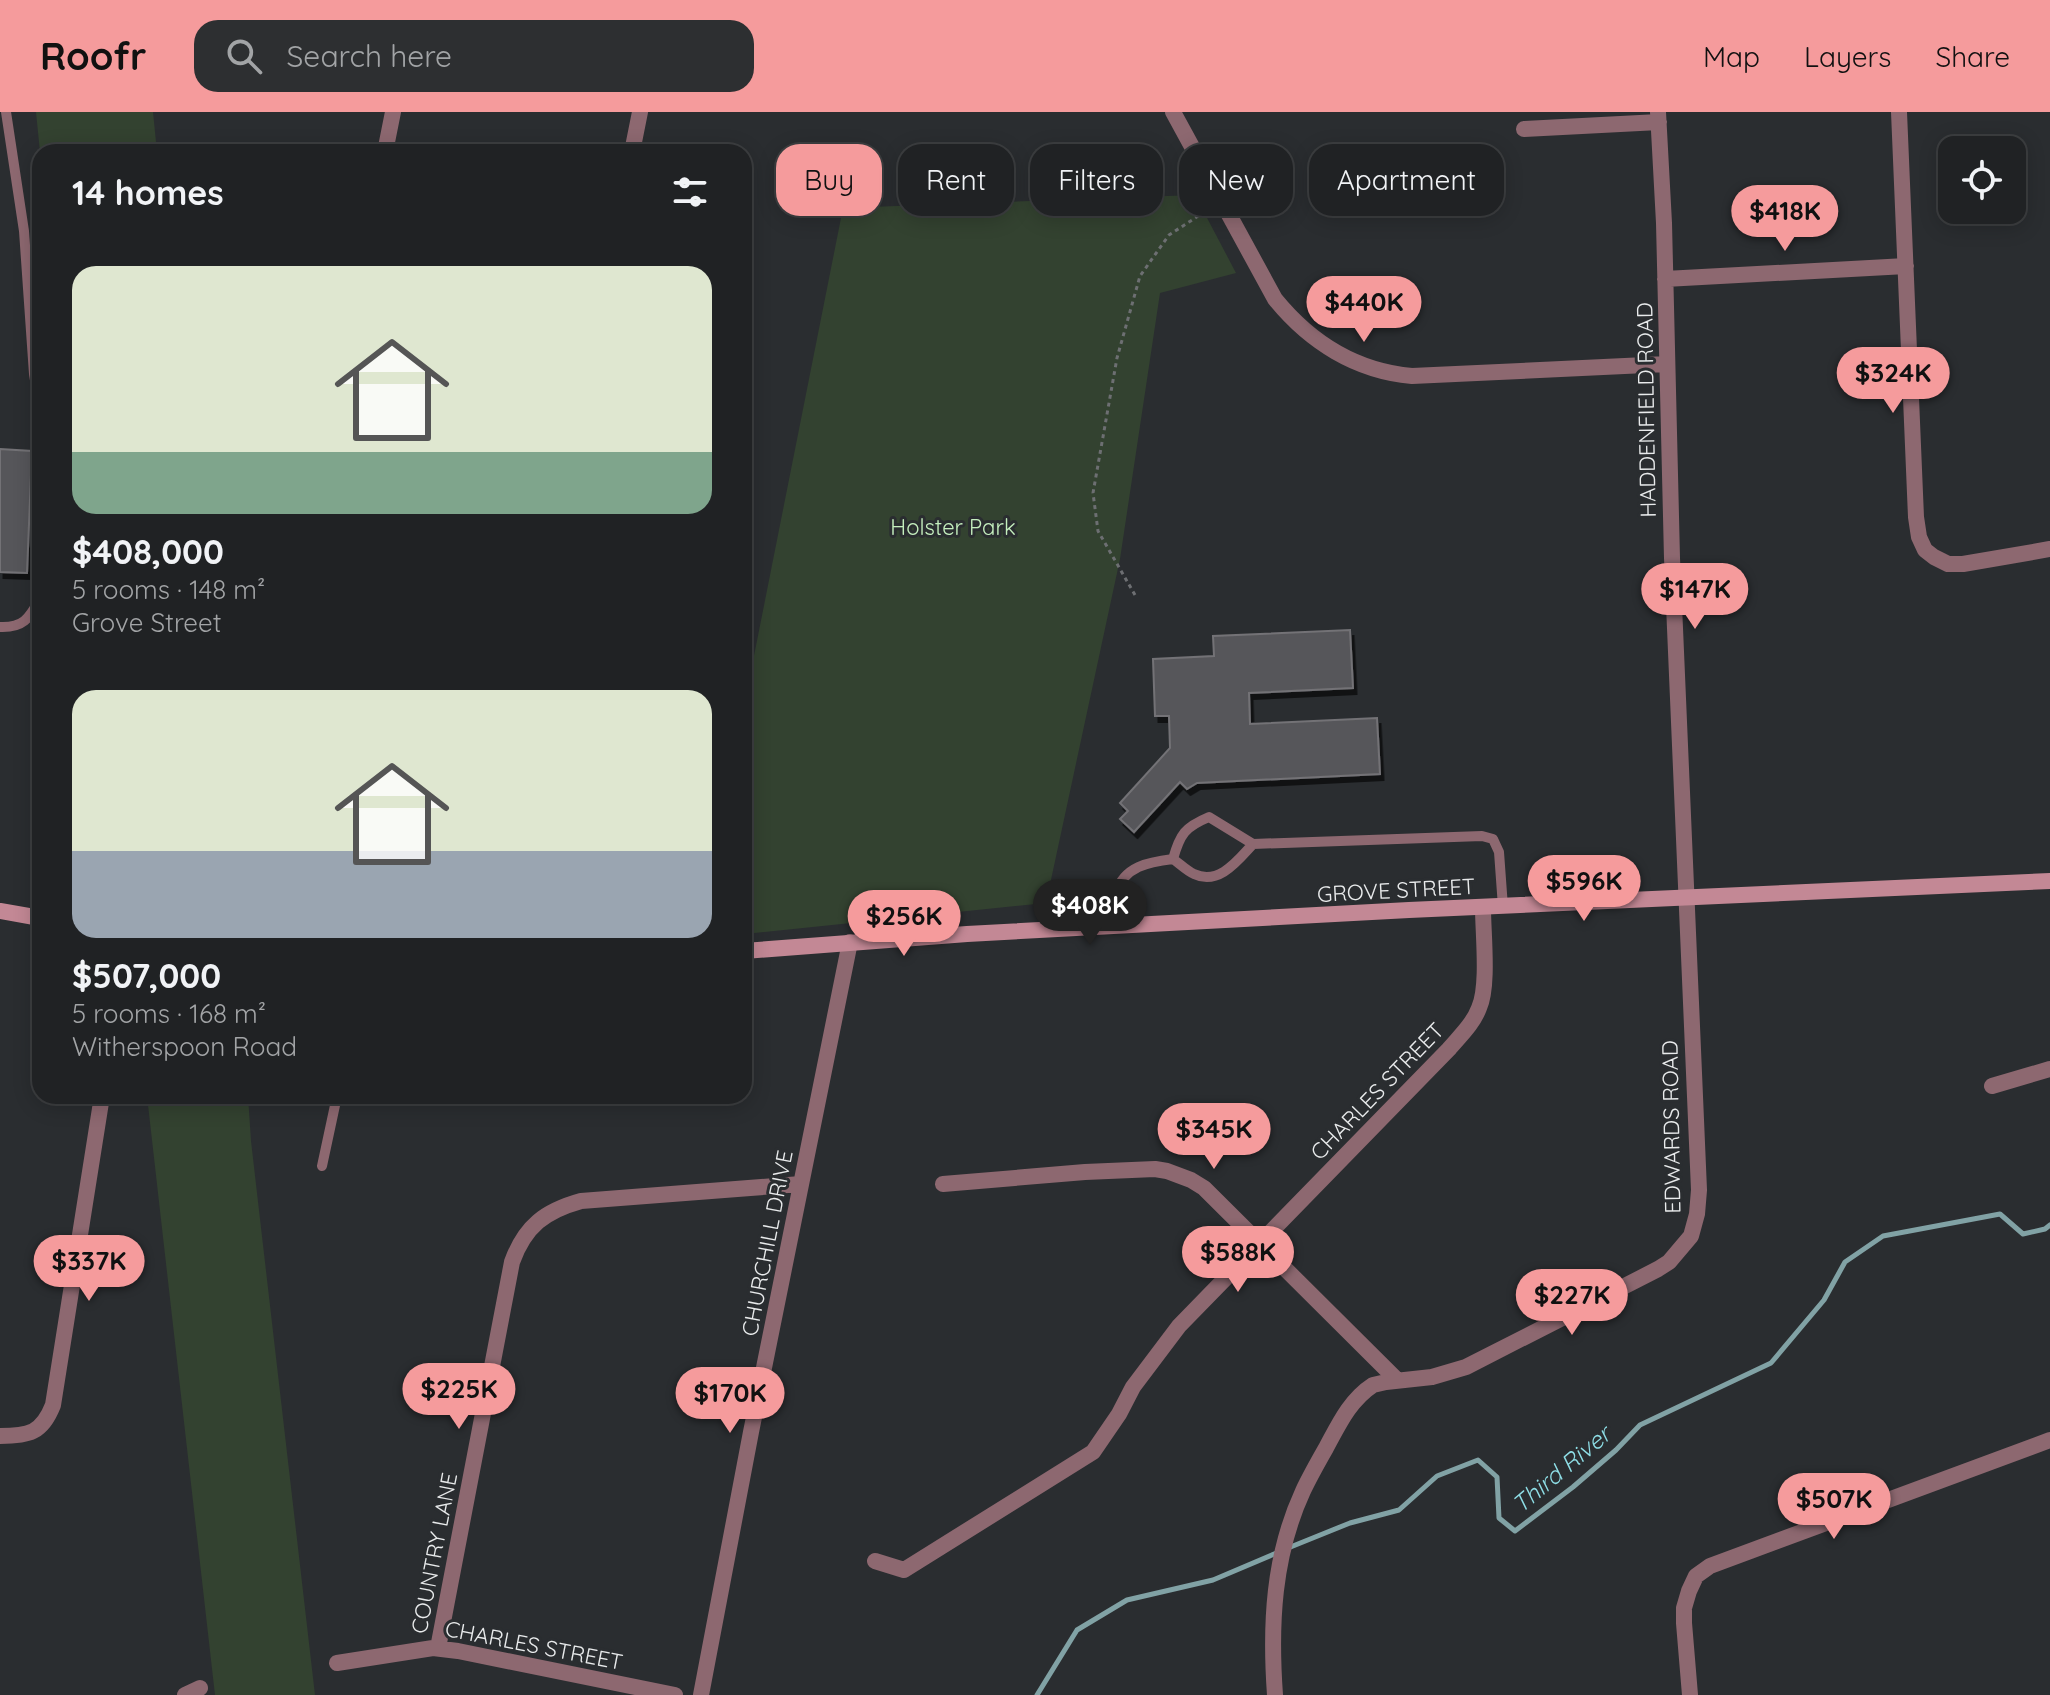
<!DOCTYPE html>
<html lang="en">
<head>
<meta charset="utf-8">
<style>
	body { margin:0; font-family:Quicksand,sans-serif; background:#2d2f31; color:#f1f3f6; height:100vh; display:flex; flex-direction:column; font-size:30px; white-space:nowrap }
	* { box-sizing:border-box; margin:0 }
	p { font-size:26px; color:#a2a4a6 }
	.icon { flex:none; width:44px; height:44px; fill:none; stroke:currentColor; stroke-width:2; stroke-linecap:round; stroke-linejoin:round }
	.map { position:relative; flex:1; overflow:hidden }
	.side { position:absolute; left:32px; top:32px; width:720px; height:960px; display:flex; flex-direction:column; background:#202224; border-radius:24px; box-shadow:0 4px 20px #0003,0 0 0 2px #3d3f41 }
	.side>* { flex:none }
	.hud { position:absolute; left:776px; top:32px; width:760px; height:72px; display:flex; gap:16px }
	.fabs { position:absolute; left:1938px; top:24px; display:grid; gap:16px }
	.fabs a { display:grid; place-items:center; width:88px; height:88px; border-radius:16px; background:#202224; box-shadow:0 4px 20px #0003,0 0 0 2px #3d3f41; font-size:40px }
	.price { position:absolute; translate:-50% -68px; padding:0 18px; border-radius:28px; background:#f59b9c; color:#111; font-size:26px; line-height:52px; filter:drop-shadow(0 2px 4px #0008) }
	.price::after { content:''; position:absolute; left:50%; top:48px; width:24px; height:18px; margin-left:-12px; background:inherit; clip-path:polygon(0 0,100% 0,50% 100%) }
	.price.current { background:#222; color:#fff }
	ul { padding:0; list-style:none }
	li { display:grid; align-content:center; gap:16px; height:424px; padding:0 40px }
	li span { display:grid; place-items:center; height:248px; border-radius:24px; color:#555 }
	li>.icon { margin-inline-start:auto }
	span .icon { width:144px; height:144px; fill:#fffc; stroke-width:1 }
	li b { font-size:34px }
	h2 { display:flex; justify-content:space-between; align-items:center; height:96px; padding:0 40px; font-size:34px }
	.chip { padding:0 28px; border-radius:24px; background:#202224; box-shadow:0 4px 20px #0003,0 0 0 2px #3d3f41; font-size:28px; line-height:72px }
	.chip.current { background:#f59b9c; color:#111 }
	header { display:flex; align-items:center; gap:48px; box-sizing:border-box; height:112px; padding:0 40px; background:#f59b9c; color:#111 }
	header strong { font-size:38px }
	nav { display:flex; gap:44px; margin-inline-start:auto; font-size:28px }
	.search { width:560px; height:72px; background:#2d2f31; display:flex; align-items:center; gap:20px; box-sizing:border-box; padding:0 28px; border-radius:24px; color:#a2a4a6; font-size:30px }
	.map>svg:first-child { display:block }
</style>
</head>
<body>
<header>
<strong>Roofr</strong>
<div class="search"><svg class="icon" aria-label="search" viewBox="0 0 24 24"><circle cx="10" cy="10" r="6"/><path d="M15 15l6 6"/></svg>Search here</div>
<nav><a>Map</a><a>Layers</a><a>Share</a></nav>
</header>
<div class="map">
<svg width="2050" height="1583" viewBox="0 0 2050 1583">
	<defs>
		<filter id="shadow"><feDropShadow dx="3.5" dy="6" stdDeviation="0" flood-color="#0009"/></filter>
	</defs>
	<rect width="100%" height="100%" fill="#2a2d30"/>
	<path fill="#334230" d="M36 0H153L157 40H40Z
		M1195 83 1236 161 1160 181 1120 447 1046 791 744 822V594L843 96Z
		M147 984H248L251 1029 315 1583H215Z"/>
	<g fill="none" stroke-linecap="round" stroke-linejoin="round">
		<path stroke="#81a2a5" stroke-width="5" d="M1288 1436 1350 1411 1399 1398 1437 1364 1478 1348 1497 1365 1499 1406 1515 1419 1573 1375 1616 1338 1640 1313 1771 1251 1824 1188 1845 1150 1883 1124 2000 1102 2023 1122 2045 1117 2050 1113
			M1037 1583 1077 1518 1127 1488 1213 1468 1279 1440"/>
	</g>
	<path fill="#57575a" stroke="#737276" stroke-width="2" filter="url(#shadow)" d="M0 337 32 339 27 461 0 460Z
		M1350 518 1353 576 1249 581 1250 612 1377 606 1380 662 1197 671 1187 677 1180 670 1134 720 1120 707 1128 699 1120 691 1170 636 1169 604H1155L1153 547 1214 544 1213 524Z"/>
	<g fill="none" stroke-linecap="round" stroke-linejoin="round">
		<path stroke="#6d6f72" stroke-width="3" stroke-dasharray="4 4" stroke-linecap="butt" d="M1135 483 1098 419 1093 381 1117 246 1140 164 1169 123 1209 97"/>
		<path stroke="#8d6870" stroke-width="10" d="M6 0 24 119 34 262 40 300
			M0 515C24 516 29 506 40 487
			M1173 747C1180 722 1185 715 1209 705L1253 732
			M1116 814C1116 804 1113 790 1116 781 1124 754 1149 750 1173 747 1180 752 1187 759 1194 762 1219 774 1238 748 1253 732L1482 724 1493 727 1499 740 1503 795
			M322 1054 337 984"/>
		<path stroke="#8d6870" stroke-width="16" d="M1173 0 1275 187C1310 230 1356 259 1412 264L1667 252
			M1899 0 1916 405 1919 425 1925 438 1934 445 1948 452H1963L2050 437
			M1524 17 1659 10
			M385 40 393 0
			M632 40 640 0
			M1665 167 1906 154
			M1992 974 2050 957
			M943 1072 1085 1060 1155 1057 1167 1059 1191 1068 1204 1076 1397 1268
			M0 1324C29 1324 42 1321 53 1293L102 984
			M875 1449 904 1458 1093 1340 1119 1302 1133 1275 1179 1214 1449 937C1460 924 1473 912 1479 896 1489 874 1483 822 1483 796
			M438 1536 512 1150C525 1114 545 1099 581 1089L801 1072
			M337 1551 433 1536 458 1539 675 1583
			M185 1583 200 1576
			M701 1583 751 1320 850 830
			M1275 1583C1270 1513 1273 1444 1303 1379 1310 1364 1318 1350 1326 1336 1339 1312 1350 1288 1373 1273L1386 1270 1432 1265 1466 1255 1658 1157 1669 1150 1691 1124 1697 1102 1699 1078 1672 446 1664 111 1658 0
			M1690 1583 1684 1511V1496L1689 1479 1696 1464 1710 1454 2050 1328"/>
		<path stroke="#c38895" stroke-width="16" d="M0 799 40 806
			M744 839 967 822 1409 798 2050 769"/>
	</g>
	<g text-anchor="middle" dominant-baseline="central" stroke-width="6" stroke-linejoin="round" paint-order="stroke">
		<g font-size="22" fill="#e9ebec" stroke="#2a2d30">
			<text transform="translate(1646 298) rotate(-91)">HADDENFIELD ROAD</text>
			<text transform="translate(1396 778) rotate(-3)">GROVE STREET</text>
			<text transform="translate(1377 979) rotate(-46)">CHARLES STREET</text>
			<text transform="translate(1671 1015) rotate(-91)">EDWARDS ROAD</text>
			<text transform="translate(767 1131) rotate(-79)">CHURCHILL DRIVE</text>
			<text transform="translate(434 1441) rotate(-79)">COUNTRY LANE</text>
			<text transform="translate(534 1533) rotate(11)">CHARLES STREET</text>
		</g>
		<g font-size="22" fill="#c5efbe" stroke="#2a2d30">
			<text x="953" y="415">Holster Park</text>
		</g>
		<g font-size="24" font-style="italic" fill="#8edee6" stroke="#2a2d30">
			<text transform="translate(1561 1357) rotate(-40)">Third River</text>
		</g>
	</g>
</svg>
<div class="fabs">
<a><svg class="icon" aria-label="locate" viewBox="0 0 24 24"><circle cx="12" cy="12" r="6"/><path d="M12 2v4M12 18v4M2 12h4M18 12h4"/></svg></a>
</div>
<b class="price" style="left:1785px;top:141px">$418K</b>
<b class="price" style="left:1364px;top:232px">$440K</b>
<b class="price" style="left:1893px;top:303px">$324K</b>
<b class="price" style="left:1695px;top:519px">$147K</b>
<b class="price" style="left:1584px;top:811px">$596K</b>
<b class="price current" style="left:1090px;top:835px">$408K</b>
<b class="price" style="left:904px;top:846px">$256K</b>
<b class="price" style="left:1214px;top:1059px">$345K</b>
<b class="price" style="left:1238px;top:1182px">$588K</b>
<b class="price" style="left:89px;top:1191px">$337K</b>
<b class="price" style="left:1572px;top:1225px">$227K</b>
<b class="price" style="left:459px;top:1319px">$225K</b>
<b class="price" style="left:730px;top:1323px">$170K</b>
<b class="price" style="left:1834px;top:1429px">$507K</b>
<div class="hud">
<a class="chip current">Buy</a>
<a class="chip">Rent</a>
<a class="chip">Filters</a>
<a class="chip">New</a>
<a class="chip">Apartment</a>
</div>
<section class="side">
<h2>14 homes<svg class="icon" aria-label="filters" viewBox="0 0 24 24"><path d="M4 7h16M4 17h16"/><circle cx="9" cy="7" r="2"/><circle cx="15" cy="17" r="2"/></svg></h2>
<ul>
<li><span style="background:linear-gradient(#dfe7d0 75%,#7fa58c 0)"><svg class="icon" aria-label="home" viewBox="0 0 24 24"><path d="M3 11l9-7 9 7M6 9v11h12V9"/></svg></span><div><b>$408,000</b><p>5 rooms · 148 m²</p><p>Grove Street</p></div></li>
<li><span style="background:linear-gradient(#dfe7d0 65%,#9aa5b1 0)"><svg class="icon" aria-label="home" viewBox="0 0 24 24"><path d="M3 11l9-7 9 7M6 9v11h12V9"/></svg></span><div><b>$507,000</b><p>5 rooms · 168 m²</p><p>Witherspoon Road</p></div></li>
</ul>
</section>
</div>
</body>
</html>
